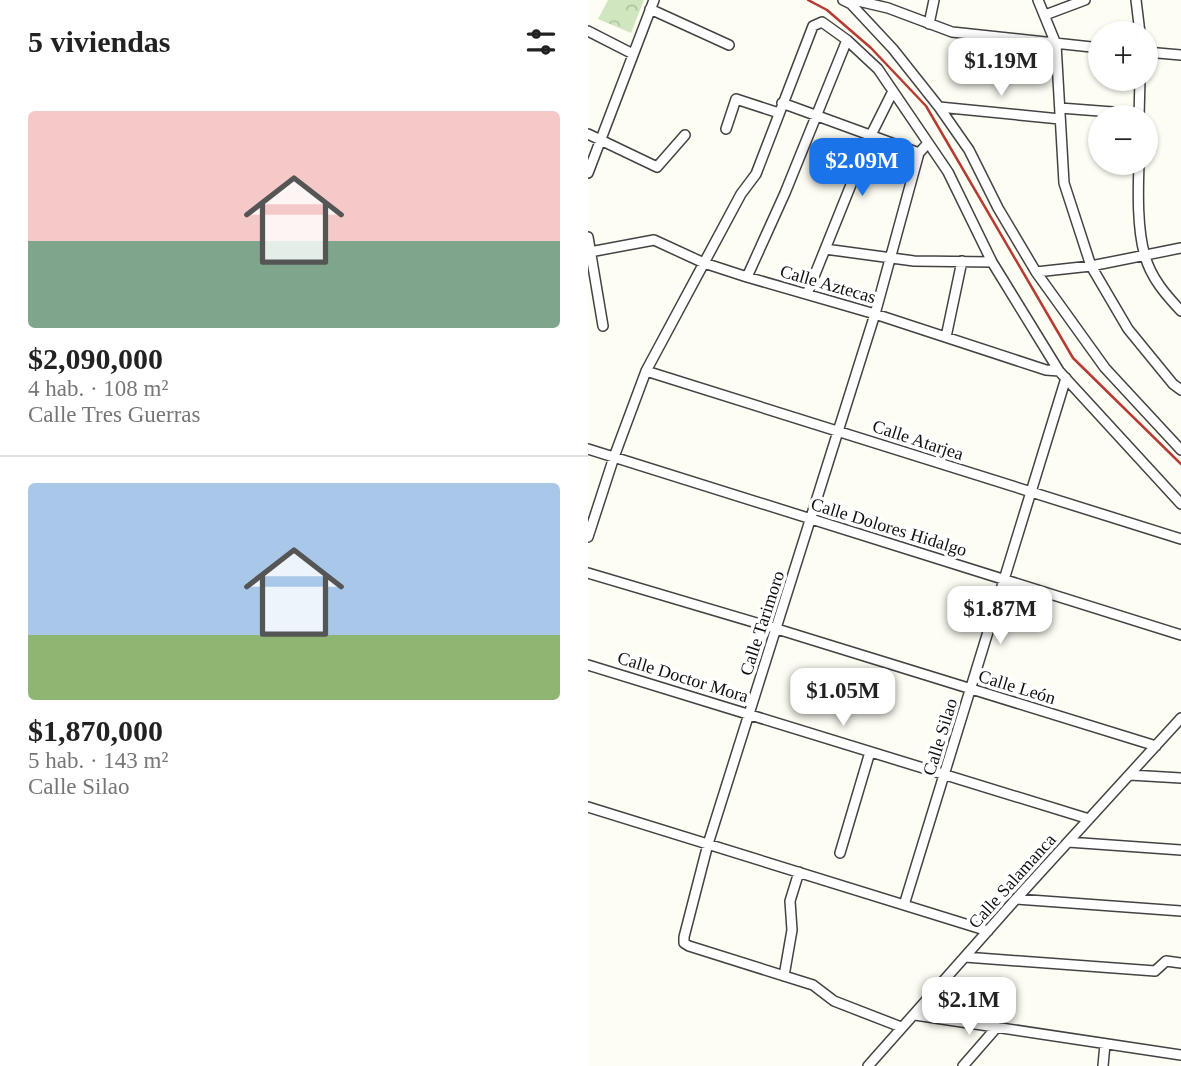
<!DOCTYPE html>
<html lang="es">
<head>
<meta charset="utf-8">
<style>
	body { margin:0; font-family:"Times New Roman",serif; background:#f6f6f6; color:#222; height:100vh; display:flex; flex-direction:column; font-size:26px; white-space:nowrap }
	* { box-sizing:border-box; margin:0 }
	p { font-size:23px; color:#767676 }
	.icon { flex:none; width:38px; height:38px; fill:none; stroke:currentColor; stroke-width:2; stroke-linecap:round; stroke-linejoin:round }
	.map { position:relative; flex:1; overflow:hidden }
	.panel { display:flex; flex-direction:column; background:#fff; width:588px }
	.panel>* { flex:none }
	.buttons { position:absolute; left:500px; top:21px; display:grid; gap:14px }
	.buttons a { display:grid; place-items:center; width:70px; height:70px; border-radius:50%; background:#fff; box-shadow:0 2px 5px #0004; font-size:35px }
	.price { position:absolute; translate:-50% -60px; padding:0 16px; border-radius:14px; background:#fff; color:#222; font-size:23px; line-height:46px; filter:drop-shadow(0 2px 4px #0008) }
	.price::after { content:''; position:absolute; left:50%; top:42px; width:21px; height:16px; margin-left:-10px; background:inherit; clip-path:polygon(0 0,100% 0,50% 100%) }
	.price.current { background:#1a73e8; color:#fff }
	ul { padding:0; list-style:none }
	li { display:grid; align-content:center; gap:14px; height:371px; padding:0 28px }
	li+li { border-top:2px solid #e0e0e0 }
	li span { display:grid; place-items:center; height:217px; border-radius:7px; color:#555 }
	li>.icon { margin-inline-start:auto }
	span .icon { width:126px; height:126px; fill:#fffc; stroke-width:1 }
	li b { font-size:30px }
	h2 { display:flex; justify-content:space-between; align-items:center; height:84px; padding:0 28px; font-size:30px }
	main { display:flex; flex:1; min-height:0 }
	.map>svg:first-child { display:block }
</style>
</head>
<body>
<main>
<section class="panel">
<h2>5 viviendas<svg class="icon" aria-label="filters" viewBox="0 0 24 24"><path d="M4 7h16M4 17h16"/><circle cx="9" cy="7" r="2"/><circle cx="15" cy="17" r="2"/></svg></h2>
<ul>
<li><span style="background:linear-gradient(#f6c9c9 60%,#7fa58c 0)"><svg class="icon" aria-label="home" viewBox="0 0 24 24"><path d="M3 11l9-7 9 7M6 9v11h12V9"/></svg></span><div><b>$2,090,000</b><p>4 hab. · 108 m²</p><p>Calle Tres Guerras</p></div></li>
<li><span style="background:linear-gradient(#a9c7e8 70%,#8fb573 0)"><svg class="icon" aria-label="home" viewBox="0 0 24 24"><path d="M3 11l9-7 9 7M6 9v11h12V9"/></svg></span><div><b>$1,870,000</b><p>5 hab. · 143 m²</p><p>Calle Silao</p></div></li>
</ul>
</section>
<div class="map">
<svg width="593" height="1066" viewBox="0 0 593 1066">
	<defs>
		<pattern id="park-crowns" width="20" height="18" patternUnits="userSpaceOnUse" patternTransform="scale(1.75)"><rect width="20" height="18" fill="#cfe6bf"/><path d="M2 6a3 3 0 1 1 6 0M12 15a3 3 0 1 1 6 0" fill="none" stroke="#b1c4a3"/></pattern>
	</defs>
	<rect width="100%" height="100%" fill="#fefdf4"/>
	<path fill="url(#park-crowns)" d="M20 0H56L43 33 10 19Z"/>
	<g fill="none" stroke-linecap="round" stroke-linejoin="round">
		<g stroke="#434343" stroke-width="12">
			<path id="street" d="M255 0 263 4 305 49 351 107 381 150 410 208 448 272 517 368 593 450
				M266 0 300 8 364 32 513 48
				M450 0 468 44 476 183 503 266 540 329 585 384 593 390
				M548 0 552 33
				M62 9 141 45
				M457 15 497 0
				M341 24 346 0
				M0 31 45 54
				M558 52 593 55
				M194 103 331 153
				M351 107 472 119
				M472 108 551 114
				M551 117 552 79
				M138 129 148 99 191 113
				M0 134 69 167 97 135
				M551 163C550 191 549 229 557 256 563 278 578 295 593 311
				M0 173 66 0
				M0 237 15 326
				M237 249 326 261 404 262
				M2 252 66 240 116 263 159 277 287 314 458 370 471 371
				M448 272 503 266 593 248
				M159 277 197 193 259 40
				M219 294 283 135 305 91
				M358 337 374 261
				M58 371 593 539
				M0 449 593 635
				M0 537 26 457 58 371 153 194 168 174 225 26 234 22 259 40 290 69 360 172 404 262 471 371 593 504
				M0 573 189 629 568 746
				M0 665 501 819
				M542 775 593 778
				M0 807 400 931
				M480 842 593 850
				M252 853 282 752
				M428 899 593 911
				M316 905 478 378
				M377 957 567 971 578 961 593 963
				M196 976 204 930 202 901 211 872
				M327 1015 593 1055
				M313 1027 246 1001 225 985 101 946 96 943V937L120 844 287 314 331 153 340 143
				M280 1066 428 899 593 718
				M375 1066 409 1027
				M515 1066 517 1044"/>
		</g>
		<use href="#street" stroke="#fff" stroke-width="9"/>
		<path stroke="#b53b33" stroke-width="2.5" d="M220 0 239 10 283 48 338 106 485 358 593 464"/>
	</g>
	<g text-anchor="middle" dominant-baseline="central" stroke-width="7" stroke-linejoin="round" paint-order="stroke">
		<g font-size="18" fill="#101010" stroke="#fff">
			<text transform="translate(240 284) rotate(16)">Calle Aztecas</text>
			<text transform="translate(330 440) rotate(18)">Calle Atarjea</text>
			<text transform="translate(301 527) rotate(17)">Calle Dolores Hidalgo</text>
			<text transform="translate(174 623) rotate(-72)">Calle Tarimoro</text>
			<text transform="translate(95 677) rotate(17)">Calle Doctor Mora</text>
			<text transform="translate(429 687) rotate(17)">Calle León</text>
			<text transform="translate(352 737) rotate(-73)">Calle Silao</text>
			<text transform="translate(424 881) rotate(-48)">Calle Salamanca</text>
		</g>
	</g>
</svg>
<div class="buttons">
<a>+</a>
<a>−</a>
</div>
<b class="price" style="left:413px;top:98px">$1.19M</b>
<b class="price current" style="left:274px;top:198px">$2.09M</b>
<b class="price" style="left:412px;top:646px">$1.87M</b>
<b class="price" style="left:255px;top:728px">$1.05M</b>
<b class="price" style="left:381px;top:1037px">$2.1M</b>
</div>
</main>
</body>
</html>
